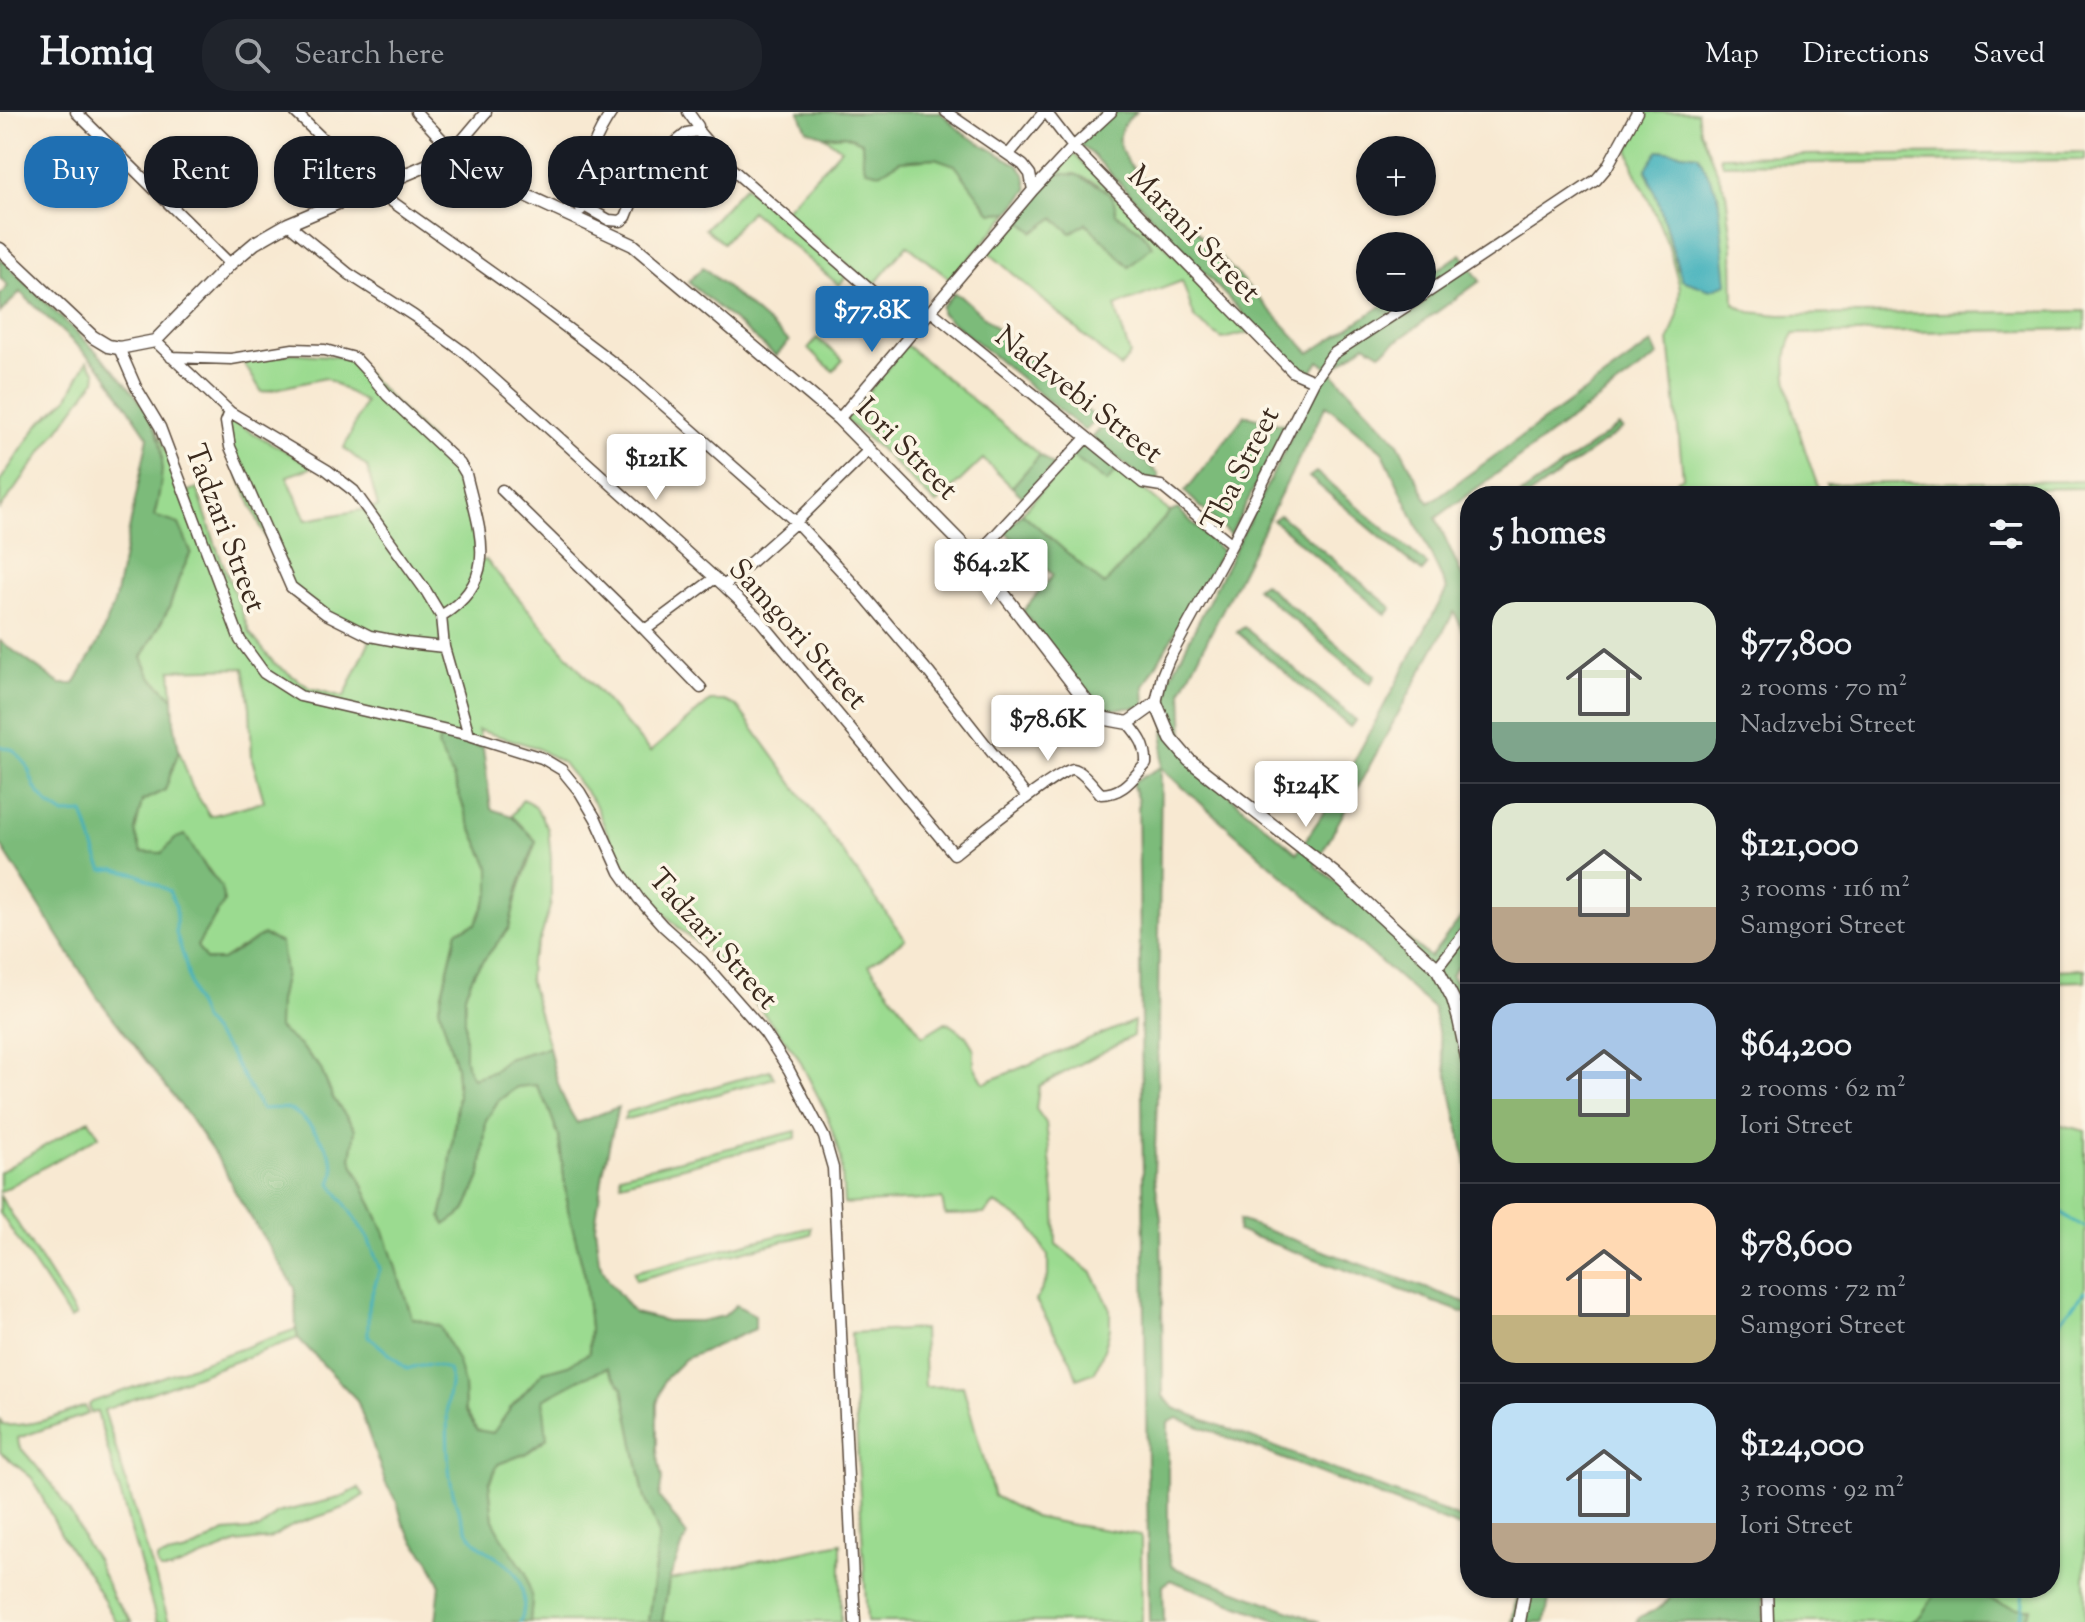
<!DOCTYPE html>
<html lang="en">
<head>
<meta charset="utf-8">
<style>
	body { margin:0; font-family:"Sorts Mill Goudy",serif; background:#20242c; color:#f1f3f6; height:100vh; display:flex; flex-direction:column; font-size:30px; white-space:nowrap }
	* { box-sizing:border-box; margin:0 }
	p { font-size:26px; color:#9ea1a6 }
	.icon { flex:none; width:44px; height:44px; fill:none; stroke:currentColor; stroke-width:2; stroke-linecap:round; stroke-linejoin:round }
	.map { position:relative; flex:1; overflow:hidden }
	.side { position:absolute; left:1460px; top:374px; width:600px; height:1112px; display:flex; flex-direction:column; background:#171b24; border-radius:32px; box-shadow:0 2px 6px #0004 }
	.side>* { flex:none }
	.banner { position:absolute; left:24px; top:24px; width:760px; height:72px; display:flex; gap:16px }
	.controls { position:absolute; left:1356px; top:24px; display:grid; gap:16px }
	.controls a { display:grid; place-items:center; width:80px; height:80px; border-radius:50%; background:#171b24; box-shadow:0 2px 6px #0004; font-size:40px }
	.price { position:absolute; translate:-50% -68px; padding:0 18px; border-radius:8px; background:#fff; color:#222; font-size:26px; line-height:52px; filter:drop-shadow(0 2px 4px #0008) }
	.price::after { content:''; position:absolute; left:50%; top:48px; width:24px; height:18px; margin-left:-12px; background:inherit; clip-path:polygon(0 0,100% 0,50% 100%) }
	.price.active { background:#1f6fb2; color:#fff }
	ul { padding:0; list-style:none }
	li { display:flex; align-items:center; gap:24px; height:200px; padding:0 32px }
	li+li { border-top:2px solid #363941 }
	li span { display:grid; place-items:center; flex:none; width:224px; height:160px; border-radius:24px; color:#555 }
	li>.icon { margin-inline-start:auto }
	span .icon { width:96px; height:96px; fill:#fffc; stroke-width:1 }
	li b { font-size:34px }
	h2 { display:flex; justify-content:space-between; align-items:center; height:96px; padding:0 32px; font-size:34px }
	.pill { padding:0 28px; border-radius:32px; background:#171b24; box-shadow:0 2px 6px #0004; font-size:28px; line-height:72px }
	.pill.active { background:#1f6fb2; color:#fff }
	header { display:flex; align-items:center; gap:48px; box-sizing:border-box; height:112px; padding:0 40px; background:#171b24; border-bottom:2px solid #363941 }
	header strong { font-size:38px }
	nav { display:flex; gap:44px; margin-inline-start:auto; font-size:28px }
	.search { width:560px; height:72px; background:#20242c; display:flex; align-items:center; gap:20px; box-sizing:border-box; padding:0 28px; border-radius:32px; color:#9ea1a6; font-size:30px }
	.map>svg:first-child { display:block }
</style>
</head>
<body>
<header>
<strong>Homiq</strong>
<div class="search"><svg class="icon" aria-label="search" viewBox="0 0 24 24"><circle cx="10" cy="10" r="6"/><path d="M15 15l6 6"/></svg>Search here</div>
<nav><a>Map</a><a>Directions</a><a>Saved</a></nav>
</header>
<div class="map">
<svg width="2085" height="1510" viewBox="0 0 2085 1510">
	<rect width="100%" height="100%" fill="#fcf5e5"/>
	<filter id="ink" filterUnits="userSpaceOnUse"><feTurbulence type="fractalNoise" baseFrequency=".0125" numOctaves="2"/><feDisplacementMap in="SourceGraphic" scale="16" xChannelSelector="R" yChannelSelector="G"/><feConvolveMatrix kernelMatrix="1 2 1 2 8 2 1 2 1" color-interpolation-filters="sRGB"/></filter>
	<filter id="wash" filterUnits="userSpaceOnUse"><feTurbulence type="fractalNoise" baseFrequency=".006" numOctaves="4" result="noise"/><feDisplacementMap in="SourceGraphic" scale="32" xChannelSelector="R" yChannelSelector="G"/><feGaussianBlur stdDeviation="1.8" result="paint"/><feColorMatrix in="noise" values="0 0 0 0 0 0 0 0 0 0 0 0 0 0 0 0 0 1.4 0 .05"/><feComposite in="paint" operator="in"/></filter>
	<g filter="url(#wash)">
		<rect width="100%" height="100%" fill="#f8e9d2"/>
		<path fill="#9bdb90" stroke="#6b8257" stroke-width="2" fill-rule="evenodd" d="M1645 0H1697L1700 19 1726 81 1733 134 1734 192 1749 200 1780 203 2085 199V217L1794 222C1770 255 1809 347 1821 384H1670L1669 373 1683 365 1669 228 1678 202 1680 176 1668 133 1654 99 1634 57 1629 37ZM1659 38 1698 43 1704 55 1677 155 1659 92 1646 58Z
			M845 23 862 30 863 50 880 60 900 49 935 46 955 53 991 101 1010 100 951 168 907 133 873 174 784 99 841 37 825 25Z
			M2085 40V48L1722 52 1720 44Z
			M1073 41 1251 220 1222 227 1195 207 1182 169 1115 194 1130 243 1120 255 987 139 1016 105 1034 120 1054 106 1086 110 1152 134 1139 117 1116 102 1098 72 1075 62 1066 64 1056 61Z
			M745 74 848 163 839 173 751 99 723 131 705 117Z
			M817 226 843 248 833 259 808 237Z
			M906 233 1040 343 1012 375 983 347 936 392 879 336 845 308Z
			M292 241 342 245 358 253 458 356 463 366 479 450 486 448 650 640 710 589H724L737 594 905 827 869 853 923 924 946 910 966 924 974 937V954L984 971 1134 909 1133 924 1039 974 1036 997 1046 1011 1055 1091 1056 1132 1092 1161 1110 1195V1216L1105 1235 1095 1260 1077 1267 1071 1249 1036 1189 1048 1165V1144L1030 1113 995 1091 984 1102 945 1103 942 1087 844 1092 841 1046 826 1000 797 943 752 887 713 844 681 818 632 770 620 751 595 692 563 651 535 635 478 618 483 636 441 623 438 635 453 665 469 711 490 756V780L476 812 457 819 439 894 456 954 458 983 447 1079 441 1105 445 1112 465 1099 481 1062 486 1008 498 989 517 975 536 972 548 995 559 1025 568 1097 585 1164 590 1216 589 1241 568 1253 543 1261 513 1293 494 1321 477 1319 465 1298 464 1273 412 1206 384 1119 351 1047 355 1017 333 986 320 955 300 934 277 916 279 889 285 861 240 836 222 848H206L197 834 224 790C219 764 197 742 176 726L162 742 141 741 135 719 142 689 165 678 179 638 192 675 210 704 264 689 252 647 250 595 244 556 171 558 173 586 150 564 142 545 169 496 179 466 191 440 154 404 157 391 162 342 155 317 163 330 181 382 197 376 215 431 250 521 274 551 310 576 344 585 370 528 289 480 225 332 221 303 309 352 311 356 287 364 306 408 378 395 367 355 344 336 365 290 325 266 262 280 243 250Z
			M87 249 96 260 95 268 0 397V369L39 312 67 287Z
			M1072 344 1118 356 1170 400 1104 474 1022 401Z
			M2085 369V376L1829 379 1827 372Z
			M523 687 535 694 548 717 551 746V791L541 825 530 849 529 867 549 935 507 947 492 960 472 966 465 949V882L475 859 509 816 517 783 536 729 512 704Z
			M2085 857V869L2050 870V858Z
			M770 958 774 966 624 1008 627 1000Z
			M89 1008 99 1024 0 1080V1060Z
			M2050 1010 2085 1019V1510H2023L2030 1496H2016L1983 1486 1981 1476H2050Z
			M796 1019V1026L621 1071 620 1063Z
			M0 1084 76 1204 70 1207 0 1101Z
			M811 1115V1122L636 1168 634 1160Z
			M296 1217 298 1226 104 1298 169 1510H157L97 1300 91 1301 89 1293 92 1290Z
			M923 1217 925 1275 963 1274 994 1384 1034 1405 1074 1413 1141 1423 1142 1510H867L851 1221Z
			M607 1256 623 1276 644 1383 659 1423 648 1510H530L532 1488 493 1408 489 1371 498 1352 527 1341 543 1287 580 1267Z
			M85 1294 88 1302 18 1326 19 1334 52 1372 77 1412 85 1431 96 1447 113 1486 132 1510H116L90 1464 75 1445 62 1424 32 1366 0 1340V1308L3 1313C32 1315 59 1304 85 1294Z
			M359 1376 364 1383 344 1396 294 1413 269 1427 237 1431 170 1458H160L157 1453V1446L187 1440 225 1420 260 1417 277 1401 339 1386Z
			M841 1431V1510H662L669 1468Z
			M1772 1476H1938L1921 1504 1911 1510H1774Z"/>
		<path fill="#7cbb7a" stroke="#5c724c" stroke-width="2" fill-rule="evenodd" d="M799 0H940L964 22 1018 53 1025 62 1028 78 1010 100 991 101 955 53 935 46 900 49 880 61 866 58 863 50 862 30 845 23 825 24 807 18Z
			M1101 0H1136C1124 10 1116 21 1121 37 1128 57 1152 72 1166 87 1215 138 1262 190 1310 241L1394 186H1422V168L1461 142 1480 169 1380 241 1365 232 1331 259 1397 329 1429 391 1652 231 1658 244 1436 406 1470 481V532L1454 500 1315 753 1430 845 1470 794V838L1451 863 1470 891V1068L1433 896 1161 656 1157 988 1154 1062 1161 1106 1163 1284 1174 1296 1470 1410V1419L1177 1306 1168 1311V1441L1172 1455 1320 1510H1281L1170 1468 1163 1474 1164 1510H1149L1138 689 1132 671 1161 655 1170 566 1311 286 1328 256 1319 249 1311 262 1298 260 1092 42 1073 27ZM1326 293 1382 339 1447 477 1339 677 1297 741 1204 662 1184 630 1182 578Z
			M1056 61C1063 63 1069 61 1076 63 1080 63 1084 67 1088 69 1105 75 1116 84 1116 102L1139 117 1152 134 1129 155 1086 111 1071 121 1054 106 1034 120 1016 105Z
			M0 146C22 167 44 189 66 210 99 242 159 295 162 343 163 360 159 387 154 404L179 412 191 440 179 466 169 496 142 545 150 564 173 586 174 610 179 638 165 678 142 689 135 719 141 740 162 741 176 726 185 723 205 755 221 774 224 790 197 834 206 848H222L263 823 281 831 285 861 279 889 278 916 300 934 320 955 333 986 355 1017 351 1047 384 1119 412 1206 440 1214 458 1250 464 1273 465 1298 477 1318 493 1321 513 1293 543 1260 568 1253 589 1241 590 1216 585 1164 568 1097 559 1025 548 995 536 973 517 975 498 989 486 1008 481 1062 465 1099 445 1113 441 1105 447 1079 458 983 456 954 439 895 457 819 476 812 490 780V756L469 711 453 665 438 635 440 623 483 636 491 697 512 704 536 729 518 777 509 816 475 859 465 882V949L472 966 492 960 507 947 549 935C555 964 560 985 577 1011L618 995 603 1061 595 1114 599 1149 609 1169 634 1201 667 1209H701L724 1204 736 1193 755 1203V1217L685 1247 664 1268 657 1292V1339L662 1367 659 1385 687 1423 669 1468 662 1510H648L659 1423 644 1383 623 1276 607 1256 580 1267 543 1287 547 1326 527 1341 498 1352 489 1371 493 1408 505 1430 526 1461 532 1488 530 1510H436L440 1472 429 1448 415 1431 403 1411 397 1390 386 1372 357 1288 298 1226 296 1217 295 1176 235 1080 224 1056 187 1002 97 885 0 732V529L60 572H74L99 529 114 492 148 325 103 258 20 180 0 201V183L8 174 0 165Z
			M703 155 789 229 776 244 688 170Z
			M954 181 962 185 1097 307 1085 319 941 201V195Z
			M1245 303 1287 313 1230 423 1185 380Z
			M1103 314 1158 361 1159 365 1157 369 1145 368 1092 326Z
			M1619 314 1623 317 1528 384H1518Z
			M1083 330 1118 356 1107 370 1072 344Z
			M1040 343 1054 354 1024 386 1012 375Z
			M1316 360 1428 453 1422 460 1309 365Z
			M1178 397 1222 439 1144 574 1145 595 1097 598 1023 499 1053 463 1005 420 1022 401 1104 473 1170 400Z
			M1280 403 1392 496 1386 503 1273 408Z
			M1263 471 1375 564 1370 572 1256 476Z
			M1244 515 1356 608 1350 615 1237 520Z
			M1239 1108 1470 1192V1203L1238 1119Z
			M1518 1476H1551L1545 1510H1512Z
			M1675 1476H1763L1764 1510H1636C1641 1501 1649 1502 1658 1497 1667 1491 1671 1485 1675 1476Z
			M1938 1476H1981L1984 1486 2016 1496H2031L2023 1510H1911L1921 1504Z"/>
		<path fill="#40b0bb" stroke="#3e6d6c" stroke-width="2" d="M1659 38 1698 43 1718 82 1727 172 1710 178 1682 168 1659 92 1646 57Z"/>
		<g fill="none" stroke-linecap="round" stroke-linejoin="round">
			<path stroke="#40b0bb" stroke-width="3" d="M0 634 14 638 27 654 35 676 48 692 63 702 83 701C91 720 93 740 103 758L115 757 137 762 169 779 176 795V821L185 849 193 885 204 910 229 940 261 997C269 997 280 995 288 997 305 1002 334 1040 334 1058 335 1061 332 1069 331 1071L368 1126 380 1157 368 1194V1224L407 1257C424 1251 433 1251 449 1258 453 1271 447 1282 447 1295 448 1340 445 1374 466 1416 474 1434 493 1442 507 1453 523 1465 528 1492 520 1510
				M2050 1091 2071 1108 2085 1115
				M2050 1221 2085 1179
				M2017 1510 2022 1500 2024 1476"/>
		</g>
	</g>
	<g filter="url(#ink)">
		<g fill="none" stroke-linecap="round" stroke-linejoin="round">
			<g stroke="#574739" stroke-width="13">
				<path id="minor" d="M76 0 230 152
					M295 0 373 76 530 188 632 265 796 410 859 478 930 562 1027 685
					M416 0 453 39
					M688 0 698 14V19L726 52 915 217
					M946 0 1023 53 1030 62 1033 78
					M1046 0 1073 35 1293 260 1314 269
					M1009 42 1044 0
					M449 46 453 39 486 0
					M582 93 609 108 621 109 626 105 634 85 640 77 676 30 687 21 698 19
					M581 98C582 91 582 85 582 79 584 52 597 21 612 0
					M288 112 349 162 414 204 465 241 724 474 759 507 954 742C969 730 1061 656 1073 657 1082 658 1094 675 1101 682 1123 682 1132 667 1146 652 1147 634 1139 624 1128 611
					M1422 184 1596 68 1607 55 1637 0
					M931 199 1143 371 1161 374 1232 432
					M155 229 230 300 327 358 354 379 426 479 441 504 444 535 469 623
					M119 236 136 275 160 315 240 528 264 561 300 584 469 623 542 646 562 658 580 680 596 707 620 760 639 787 663 814 702 849 765 921 789 958 824 1025 833 1056 855 1510
					M171 245 231 247 293 237 325 238 355 246 369 261 387 283 460 352 466 362C479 418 502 467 441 504
					M230 300 226 310 230 335 291 475 326 502 370 524 407 531 444 535
					M839 307 1033 78 1073 35 1111 0
					M502 378 645 518 701 576
					M975 445 1086 326
					M724 474 796 410 870 337
					M645 518 715 466
					M1156 591 1162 564 1169 547 1232 432 1314 269 1333 242 1419 186
					M1437 856 1470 814
					M1767 1476 1768 1510"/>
			</g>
			<g stroke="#574739" stroke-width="15">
				<path id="tertiary" d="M0 137 93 225 108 234 119 236 155 229 230 152 255 131 288 112 442 47 449 46 467 56 633 133 839 307 975 445 1097 603 1101 606 1128 611 1156 591 1171 627 1189 648 1335 762 1437 856 1453 887 1459 907 1470 960
					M1519 1510 1525 1476"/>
			</g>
			<use href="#minor" stroke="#fff" stroke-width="10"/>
			<use href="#tertiary" stroke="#fff" stroke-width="12"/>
		</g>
	</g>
	<g text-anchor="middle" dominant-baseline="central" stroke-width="7" stroke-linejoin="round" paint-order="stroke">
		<g font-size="30" fill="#3b2a1e" stroke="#fcf5e5">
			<text transform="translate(1193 123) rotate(46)">Marani Street</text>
			<text transform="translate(1078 284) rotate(38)">Nadzvebi Street</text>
			<text transform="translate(906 338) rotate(45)">Iori Street</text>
			<text transform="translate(1242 358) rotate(-63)">Tba Street</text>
			<text transform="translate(224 417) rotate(69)">Tadzari Street</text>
			<text transform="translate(797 523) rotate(48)">Samgori Street</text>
			<text transform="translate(712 828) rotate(48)">Tadzari Street</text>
		</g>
	</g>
</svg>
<div class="controls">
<a>+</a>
<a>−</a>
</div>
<b class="price active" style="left:872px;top:242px">$77.8K</b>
<b class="price" style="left:656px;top:390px">$121K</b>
<b class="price" style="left:991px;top:495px">$64.2K</b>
<b class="price" style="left:1048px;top:651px">$78.6K</b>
<b class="price" style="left:1306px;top:717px">$124K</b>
<div class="banner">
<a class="pill active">Buy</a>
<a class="pill">Rent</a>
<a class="pill">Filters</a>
<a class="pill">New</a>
<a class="pill">Apartment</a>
</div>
<section class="side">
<h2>5 homes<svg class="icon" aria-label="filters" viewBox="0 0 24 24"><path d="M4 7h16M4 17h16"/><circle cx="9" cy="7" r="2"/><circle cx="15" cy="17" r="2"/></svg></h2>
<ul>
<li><span style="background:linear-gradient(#dfe7d0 75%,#7fa58c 0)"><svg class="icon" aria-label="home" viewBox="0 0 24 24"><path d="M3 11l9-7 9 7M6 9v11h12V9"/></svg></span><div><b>$77,800</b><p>2 rooms · 70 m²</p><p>Nadzvebi Street</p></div></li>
<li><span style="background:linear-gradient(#dfe7d0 65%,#b9a48a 0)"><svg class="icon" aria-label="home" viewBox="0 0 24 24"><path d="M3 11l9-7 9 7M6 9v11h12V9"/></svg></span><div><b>$121,000</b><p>3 rooms · 116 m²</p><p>Samgori Street</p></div></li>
<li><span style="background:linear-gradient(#a9c7e8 60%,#8fb573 0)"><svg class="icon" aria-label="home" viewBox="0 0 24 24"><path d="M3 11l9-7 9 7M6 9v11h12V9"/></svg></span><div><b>$64,200</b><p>2 rooms · 62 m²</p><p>Iori Street</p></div></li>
<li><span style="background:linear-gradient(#ffd9b3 70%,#c2b280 0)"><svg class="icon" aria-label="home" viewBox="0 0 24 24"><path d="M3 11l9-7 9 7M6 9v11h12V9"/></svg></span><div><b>$78,600</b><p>2 rooms · 72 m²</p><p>Samgori Street</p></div></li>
<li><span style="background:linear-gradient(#bfe0f5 75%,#b9a48a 0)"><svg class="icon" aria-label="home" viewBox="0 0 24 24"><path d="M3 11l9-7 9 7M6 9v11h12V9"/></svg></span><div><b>$124,000</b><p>3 rooms · 92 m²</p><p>Iori Street</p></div></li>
</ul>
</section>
</div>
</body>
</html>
